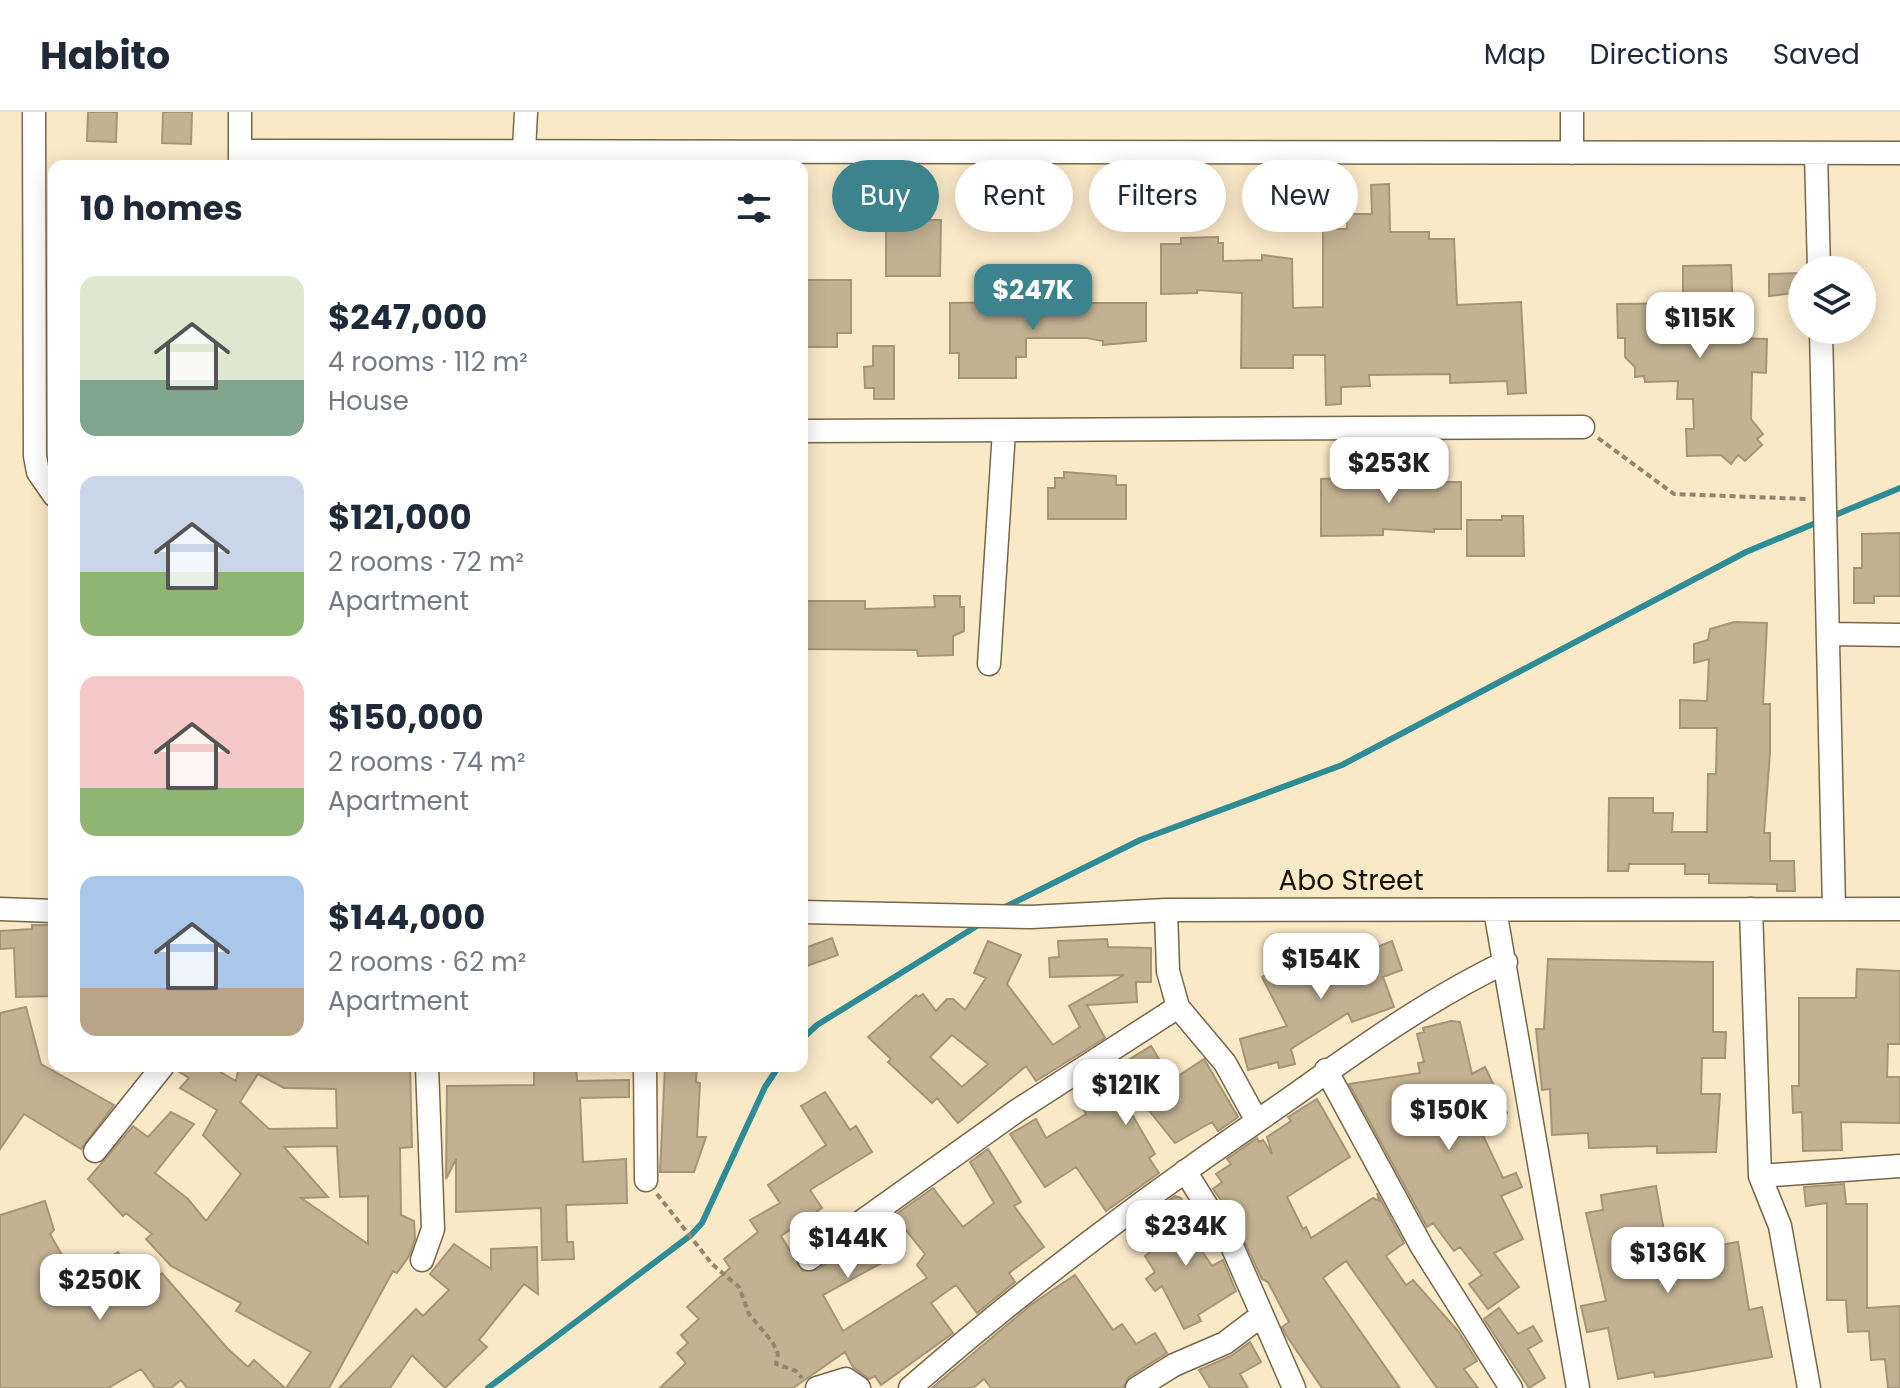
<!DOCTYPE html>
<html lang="en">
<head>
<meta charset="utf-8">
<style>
	body { margin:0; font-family:Poppins,sans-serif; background:#f2f2f3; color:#1f2937; height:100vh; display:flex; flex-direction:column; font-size:30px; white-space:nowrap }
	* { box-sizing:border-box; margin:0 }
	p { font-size:26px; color:#747a83 }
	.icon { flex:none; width:44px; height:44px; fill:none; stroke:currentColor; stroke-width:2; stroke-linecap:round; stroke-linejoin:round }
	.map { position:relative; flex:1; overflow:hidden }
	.sheet { position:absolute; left:48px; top:48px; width:760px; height:912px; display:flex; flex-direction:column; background:#fff; border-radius:16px; box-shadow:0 4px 20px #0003 }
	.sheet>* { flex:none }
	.banner { position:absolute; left:832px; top:48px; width:760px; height:72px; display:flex; gap:16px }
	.tools { position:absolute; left:1788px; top:144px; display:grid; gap:16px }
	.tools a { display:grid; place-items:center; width:88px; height:88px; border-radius:50%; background:#fff; box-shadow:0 4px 20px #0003; font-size:40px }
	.price { position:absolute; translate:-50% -68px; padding:0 18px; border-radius:16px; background:#fff; color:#222; font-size:26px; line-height:52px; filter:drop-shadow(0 2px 4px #0008) }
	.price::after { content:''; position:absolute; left:50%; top:48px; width:24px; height:18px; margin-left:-12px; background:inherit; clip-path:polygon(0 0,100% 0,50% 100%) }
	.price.active { background:#3c838d; color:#fff }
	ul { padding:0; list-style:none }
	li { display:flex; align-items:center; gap:24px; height:200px; padding:0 32px }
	li span { display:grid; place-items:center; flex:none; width:224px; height:160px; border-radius:16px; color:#555 }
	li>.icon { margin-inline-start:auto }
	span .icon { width:96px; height:96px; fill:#fffc; stroke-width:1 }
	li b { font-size:34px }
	h2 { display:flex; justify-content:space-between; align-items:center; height:96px; padding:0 32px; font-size:34px }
	.tag { padding:0 28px; border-radius:36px; background:#fff; box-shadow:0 4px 20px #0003; font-size:28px; line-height:72px }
	.tag.active { background:#3c838d; color:#fff }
	header { display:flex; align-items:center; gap:48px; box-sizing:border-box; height:112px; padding:0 40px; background:#fff; border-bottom:2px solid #e0e1e3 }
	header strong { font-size:38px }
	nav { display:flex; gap:44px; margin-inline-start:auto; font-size:28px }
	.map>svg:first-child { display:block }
</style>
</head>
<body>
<header>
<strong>Habito</strong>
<nav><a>Map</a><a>Directions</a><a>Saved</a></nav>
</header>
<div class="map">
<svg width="1900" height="1276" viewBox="0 0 1900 1276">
	<rect width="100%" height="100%" fill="#fae9c7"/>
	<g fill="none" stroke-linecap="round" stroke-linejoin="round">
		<path stroke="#2e8c96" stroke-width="6" d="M1003 796 1140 728 1342 653 1746 440 1900 376
			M802 927 817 913 980 812
			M488 1276 691 1123 702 1111 765 975 779 954"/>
	</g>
	<path fill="#c3b292" stroke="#a59576" stroke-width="2" fill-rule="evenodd" d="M88 0H117L116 30 87 29Z
		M163 0H192L191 32 162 31Z
		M1389 72 1390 120H1429V127H1454L1457 193 1521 190 1526 281 1508 282 1507 269 1450 271V262L1369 263 1370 274 1341 275V292L1326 293 1325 243H1293V256H1241L1242 181 1197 178V181L1161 182V132H1181V126L1218 125V131H1223V149L1262 148V143L1292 147 1293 196 1323 195V117H1347V102H1372L1371 73Z
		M912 108H941L940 164H886V112L912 113Z
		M1731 153 1734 226 1767 227 1766 261 1752 260 1751 307 1763 322 1757 327 1762 333 1745 349 1738 343 1731 352 1721 343 1687 344 1686 317H1694L1693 287H1677L1678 269 1645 270 1644 264 1635 265V255L1625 245V226H1618L1617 192 1683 191V154Z
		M1802 161V180L1769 184V162Z
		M802 168H851V221H837V235H803Z
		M1026 190V197H1087V191H1146V229L1103 233V229L1087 226H1026V245H1016V266H959V241H950V191Z
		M873 234H894V287H874V276H865L864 255 873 254Z
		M1064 360 1116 364V373H1126V407H1048V376H1055V366H1064Z
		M1444 360V370H1461V417H1434V420L1383 417V423L1321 424V367L1367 365 1382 366V370H1413V361Z
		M1502 404H1523L1524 444H1467V408H1502Z
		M1900 421V484H1874V491H1854V456H1862V422Z
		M934 484H960V495H964V519L953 524V543L918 544 917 538 802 537V489H865V497L935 495Z
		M1734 510 1767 511 1763 592H1770V640L1764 721H1770V749H1794L1795 779H1777V772L1709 771V762H1685V752H1629L1628 759H1608L1609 686H1653V701H1673L1672 720H1707L1708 662H1716L1717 616H1680V588L1707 589 1709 547 1694 551V532L1708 528 1710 517Z
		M32 813H54V884L16 885 14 836 0 837V819L32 817Z
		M832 826 838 843 807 854 802 837Z
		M1107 827 1108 835 1151 836V870H1136L1137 890 1087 893 1105 926 1036 969 1026 954 958 1011 937 986 932 991 888 950 891 947 868 925 916 883 918 885 923 882 936 899 947 887H953L965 898 986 866 974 861 988 829 1021 843 1007 872 1053 933 1080 915 1069 894 1124 863 1050 865 1049 846 1059 845 1058 829ZM952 923 988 952 962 975 930 945Z
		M1392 829 1402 858 1383 865 1394 895 1352 910 1348 901 1291 937 1295 952 1279 956 1278 950 1248 958 1240 927 1287 914 1262 865 1300 846 1309 862Z
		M1548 847 1713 850V920H1726L1725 946H1702L1701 982H1720L1716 1040 1657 1041V1034L1589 1036 1588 1021 1552 1023 1550 977 1542 978 1536 917H1544Z
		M1857 857 1900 859V932H1888L1887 965H1900V1011L1841 1010 1842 1038 1803 1039 1802 1000 1793 1001 1792 974H1799V886H1856Z
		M26 895 41 952 114 993 81 1037 24 1002 0 1037V901Z
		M1451 909 1460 910 1472 962 1485 955 1507 1001 1479 1015 1503 1066 1516 1061 1522 1075 1501 1084 1523 1127 1494 1141 1519 1175 1488 1197 1469 1172 1482 1163 1460 1135 1454 1139 1433 1111 1427 1115 1349 972 1420 961 1418 951 1424 950 1417 922 1424 920 1423 916Z
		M1151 934 1172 968 1204 947 1238 1005 1218 1019 1212 1010 1175 1031 1143 991 1130 999 1155 1042 1149 1046 1159 1061 1106 1099 1076 1055 1045 1075 1010 1022 1036 1007 1046 1026 1086 1002 1081 992 1117 973 1109 960Z
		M177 954H210L236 969 239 954H410L412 1035 400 1036 401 1103 414 1109 415 1127 409 1144 397 1161 393 1159 329 1276H286L311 1240 236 1199 241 1191 171 1154 146 1127 152 1122 126 1101 123 1104 88 1067 133 1014 148 1025 171 1000 194 1012 155 1061 188 1087 206 1109 241 1062 203 1023 217 998 180 976 189 966 176 958ZM258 962 284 976 336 977 337 1016 269 1017 240 990ZM337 1034 340 1085 368 1084V1132L301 1086 328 1085 284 1035Z
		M534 954H576L577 969 629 968V985L580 986 583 1050 626 1047 627 1091 566 1093 567 1130H573L574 1147 542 1148 541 1096 456 1100V1047L446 1067 447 974 534 973Z
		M665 954H697L696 970 700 971 697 1025H706L694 1060H660Z
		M825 980 850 1018 856 1014 872 1040 810 1078 822 1096 781 1124 803 1159 817 1158 933 1076 963 1115 994 1091 970 1050 988 1037 1021 1090 1014 1094 1044 1135 1009 1161 1015 1170 977 1201 956 1173 931 1191 953 1221 881 1273 875 1264 869 1267 853 1255 845 1240 793 1276H660L686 1251 677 1241 688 1231 681 1223 699 1207 687 1195 730 1156 724 1147 758 1120 750 1108 780 1091 768 1073 826 1033 801 994ZM905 1117 925 1142 917 1153 927 1166 843 1219 823 1183 885 1149 878 1137Z
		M1317 987 1350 1045 1287 1085 1303 1117 1306 1115 1311 1126 1373 1086 1379 1089 1377 1081 1404 1131 1386 1144 1406 1173 1413 1168 1458 1219 1477 1249 1464 1257 1478 1276H1437L1346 1149 1323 1166 1400 1276H1322L1286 1223 1282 1215 1289 1210 1268 1170 1262 1167 1233 1105 1213 1077 1222 1070 1216 1062 1231 1052 1227 1047 1257 1026 1259 1030 1263 1028 1272 1042 1267 1025 1291 1009 1288 1005Z
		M1844 1072 1846 1092H1867V1196L1900 1194V1276H1888L1885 1247 1871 1248 1869 1219 1848 1220 1846 1188H1827V1091L1806 1094 1804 1075Z
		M1656 1074 1668 1142 1738 1130 1749 1198 1762 1195 1772 1245 1664 1264 1655 1265 1654 1260 1618 1267 1608 1216 1587 1220 1581 1194 1606 1189 1586 1101 1603 1098 1601 1083Z
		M1175 1084 1181 1086 1190 1103 1181 1108 1212 1154 1223 1148 1236 1179 1198 1203 1201 1209 1184 1217 1162 1174 1155 1179 1146 1167 1155 1160 1145 1144 1168 1127 1153 1100Z
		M45 1089 54 1118 50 1122 84 1182 102 1150 118 1140 143 1175 162 1161 227 1236 248 1255 254 1248 285 1276H187L181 1268 171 1276H155L141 1257 108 1276H0V1103Z
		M454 1132 491 1157V1137L537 1135 538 1182 524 1172 479 1228 487 1235 445 1276 412 1243 390 1276H339L416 1197 423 1204 449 1178 430 1162Z
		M1075 1163 1113 1218 1122 1212 1136 1232 1155 1221 1167 1241 1129 1265 1123 1276H991L984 1267 973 1276H932L1032 1192Z
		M1499 1196 1518 1222 1533 1214 1542 1229 1528 1237 1545 1266 1529 1276 1484 1207Z
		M1250 1230 1261 1250 1240 1262 1248 1276H1210L1199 1258 1231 1244Z"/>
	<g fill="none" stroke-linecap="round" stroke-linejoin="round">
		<g stroke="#766749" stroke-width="25">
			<path id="minor" d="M34 0 35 344 38 360 54 383
				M524 38 526 0
				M240 39 1900 41
				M1572 41V0
				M1816 41 1819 158
				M240 54V0
				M1821 218 1834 797
				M802 319 1583 315
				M1829 522 1900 523
				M989 552 1004 319
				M0 797 54 799
				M1751 797 1760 1064 1780 1114 1809 1276
				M1166 798 1168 859 1178 895 1225 951 1257 1009
				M1495 798 1578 1276
				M802 800 1031 805 1166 798 1900 797
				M645 954 646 1068
				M1326 958 1422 1135 1511 1276
				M95 1039 163 954
				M1185 1059 1232 1134 1294 1276
				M1760 1064 1900 1054
				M809 1147 1018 998 1178 895
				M422 1148 433 1117 427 954
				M817 1276 846 1267 859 1276
				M910 1276C1020 1180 1136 1092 1256 1010 1337 954 1416 893 1506 850
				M1137 1276 1174 1253 1225 1231 1262 1203"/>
		</g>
		<path stroke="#92866f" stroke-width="4" stroke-dasharray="6 4" stroke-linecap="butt" d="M1598 326 1674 382 1807 387
			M657 1082 712 1152 739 1175 749 1202 773 1231 778 1242 776 1252 796 1259 802 1266"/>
		<use href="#minor" stroke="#fff" stroke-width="22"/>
	</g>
	<g text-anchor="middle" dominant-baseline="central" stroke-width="6" stroke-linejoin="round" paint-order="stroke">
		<g font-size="28" fill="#171106" stroke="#fae9c7">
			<text x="1351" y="768">Abo Street</text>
		</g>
	</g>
</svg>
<div class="tools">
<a><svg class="icon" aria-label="layers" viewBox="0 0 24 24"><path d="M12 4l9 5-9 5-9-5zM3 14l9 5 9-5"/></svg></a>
</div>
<b class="price active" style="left:1033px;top:220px">$247K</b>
<b class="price" style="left:1700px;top:248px">$115K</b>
<b class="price" style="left:1389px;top:393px">$253K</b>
<b class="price" style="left:1321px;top:889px">$154K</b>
<b class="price" style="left:1126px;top:1015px">$121K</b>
<b class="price" style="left:1449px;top:1040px">$150K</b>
<b class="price" style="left:1186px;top:1156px">$234K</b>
<b class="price" style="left:848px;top:1168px">$144K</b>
<b class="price" style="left:1668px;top:1183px">$136K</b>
<b class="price" style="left:100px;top:1210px">$250K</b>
<div class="banner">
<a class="tag active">Buy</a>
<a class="tag">Rent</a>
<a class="tag">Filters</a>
<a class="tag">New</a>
</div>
<section class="sheet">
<h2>10 homes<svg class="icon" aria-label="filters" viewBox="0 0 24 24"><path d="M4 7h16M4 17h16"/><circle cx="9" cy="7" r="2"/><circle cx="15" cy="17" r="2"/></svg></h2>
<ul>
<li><span style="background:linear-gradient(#dfe7d0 65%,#7fa58c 0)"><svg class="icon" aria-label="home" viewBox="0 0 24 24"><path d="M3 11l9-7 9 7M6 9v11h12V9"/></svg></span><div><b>$247,000</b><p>4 rooms · 112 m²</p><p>House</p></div></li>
<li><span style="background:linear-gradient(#c9d6e8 60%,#8fb573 0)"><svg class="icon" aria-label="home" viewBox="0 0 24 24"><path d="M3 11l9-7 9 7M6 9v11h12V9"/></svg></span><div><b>$121,000</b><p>2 rooms · 72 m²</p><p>Apartment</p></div></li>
<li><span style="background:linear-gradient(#f6c9c9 70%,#8fb573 0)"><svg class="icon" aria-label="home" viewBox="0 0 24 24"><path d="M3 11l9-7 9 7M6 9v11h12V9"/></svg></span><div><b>$150,000</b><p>2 rooms · 74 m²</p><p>Apartment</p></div></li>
<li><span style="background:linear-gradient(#a9c7e8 70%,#b9a48a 0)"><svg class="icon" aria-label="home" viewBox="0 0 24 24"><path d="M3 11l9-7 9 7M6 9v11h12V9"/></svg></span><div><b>$144,000</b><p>2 rooms · 62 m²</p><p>Apartment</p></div></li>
</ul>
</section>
</div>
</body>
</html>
